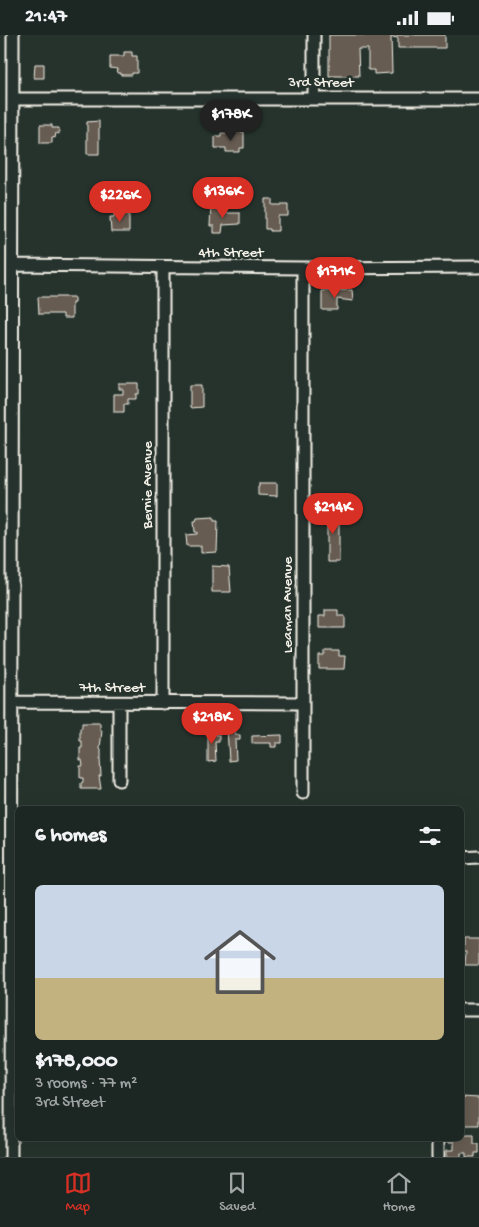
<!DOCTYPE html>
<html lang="en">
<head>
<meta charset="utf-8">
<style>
	body { margin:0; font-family:"Gochi Hand",sans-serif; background:#252e2a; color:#f1f3f6; height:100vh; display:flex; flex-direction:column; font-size:19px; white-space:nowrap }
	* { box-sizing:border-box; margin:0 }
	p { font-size:16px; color:#a0a5a5 }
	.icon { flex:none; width:28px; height:28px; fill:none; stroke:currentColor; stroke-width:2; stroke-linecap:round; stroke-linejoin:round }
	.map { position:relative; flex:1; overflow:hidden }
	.panel { position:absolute; left:15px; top:771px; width:449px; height:335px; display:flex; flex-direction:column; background:#1c2622; border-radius:8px; box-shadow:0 5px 20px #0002,0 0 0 1px #3a4340 }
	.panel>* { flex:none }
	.price { position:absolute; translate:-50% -42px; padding:0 11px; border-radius:18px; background:#d93025; color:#fff; font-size:16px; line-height:32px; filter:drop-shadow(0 1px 2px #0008) }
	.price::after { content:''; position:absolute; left:50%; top:30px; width:15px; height:11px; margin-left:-8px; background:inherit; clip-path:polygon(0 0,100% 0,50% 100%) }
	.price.on { background:#222; color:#fff }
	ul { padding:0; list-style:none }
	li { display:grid; align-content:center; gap:10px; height:265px; padding:0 20px }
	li+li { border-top:1px solid #3a4340 }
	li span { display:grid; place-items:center; height:155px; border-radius:8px; color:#555 }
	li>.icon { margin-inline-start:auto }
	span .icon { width:90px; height:90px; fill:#fffc; stroke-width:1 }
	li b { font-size:21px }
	h2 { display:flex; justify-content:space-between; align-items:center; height:60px; padding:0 20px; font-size:21px }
	.status { display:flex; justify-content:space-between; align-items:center; height:35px; padding:0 25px; background:#1c2622; direction:ltr }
	.status svg { height:14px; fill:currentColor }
	.tab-bar { display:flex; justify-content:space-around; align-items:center; height:70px; border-top:1px solid #3a4340; background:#1c2622; font-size:14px; color:#a0a5a5 }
	.tab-bar a { display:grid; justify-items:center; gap:2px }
	.tab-bar .on { color:#d93025 }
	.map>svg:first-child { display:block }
</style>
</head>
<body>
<div class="status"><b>21:47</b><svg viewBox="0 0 49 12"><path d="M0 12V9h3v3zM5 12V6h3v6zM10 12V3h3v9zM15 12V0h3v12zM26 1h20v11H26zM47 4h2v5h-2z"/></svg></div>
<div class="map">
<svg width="479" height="1122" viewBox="0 0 479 1122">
	<rect width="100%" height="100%" fill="#26332d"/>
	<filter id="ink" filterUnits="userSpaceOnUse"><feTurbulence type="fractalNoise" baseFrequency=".02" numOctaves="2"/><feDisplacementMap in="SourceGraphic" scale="10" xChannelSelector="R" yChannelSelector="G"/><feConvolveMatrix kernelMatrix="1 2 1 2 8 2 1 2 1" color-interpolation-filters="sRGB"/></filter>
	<g filter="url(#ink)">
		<path fill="#665c51" stroke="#f4f1e8" d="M329 0H445V13H398V3L391 2 392 38 374 39V35H368V14H358L359 41H329Z
			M124 17H132V21H137V38H132V40H121V38H117L118 34 110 33V21H124Z
			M35 29H44V43H34Z
			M99 86V119H87V87Z
			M40 90H52V93H59V99L56 98 55 103 52 102V108H40Z
			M232 97H244V113H240V117H226V113H215V101H221V98H232Z
			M265 164H272V170H288V181H278V196H270V194H265Z
			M211 171H220V178H240V189L223 190 222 198H214V191H210Z
			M114 179H129V197H111L110 182H114Z
			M352 255 353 266 337 264V275H322V256Z
			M38 262H74V268H72V283H63V279H39Z
			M119 349H139V359H136V364H128V369H124V377H114V359H123V354H119Z
			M190 350H202V372L190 373Z
			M259 448H277V461L258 460V451H259Z
			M327 474H339V527H327Z
			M214 482V486H218L217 517 201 518V511H187L186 500 197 499V497H195L194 486H196L197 483Z
			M212 531 229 532 231 557H212Z
			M325 575H338V581H345V593H319V581H325Z
			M325 616H339V621H345L344 634H319V621H325Z
			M82 688H100V695H102L100 714 101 715V724H100L101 741H99L101 754H81V748L83 747V743H80V731H83L82 725H80V713H82V706H80V693H82Z
			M235 692V700H240V705H235L236 725 229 726 227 693Z
			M215 693 216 700H219V707H215L216 726 208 727V694Z
			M282 700V708H276V712H271V708H252V701Z
			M464 904H479V930H465L466 917H461V911H464Z
			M461 1062 479 1063V1090H462Z
			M461 1100H474V1109H479V1118H475V1122H466V1118H461V1122H447V1115H454V1107H448V1104H461Z"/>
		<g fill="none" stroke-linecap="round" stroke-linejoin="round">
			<g stroke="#f4f1e8" stroke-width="15">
				<path id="minor" d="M314 63V0
					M13 64H479
					M13 230 303 233 479 232
					M163 232V668
					M303 233V758
					M12 667 303 668
					M119 668V745
					M461 823 479 822
					M461 975H479
					M11 1122 13 0
					M438 1122V1104"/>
			</g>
			<use href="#minor" stroke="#26332d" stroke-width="11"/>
		</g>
	</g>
	<g text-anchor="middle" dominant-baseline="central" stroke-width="5" stroke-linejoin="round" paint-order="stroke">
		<g font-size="15" fill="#f4f1e8" stroke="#26332d">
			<text x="321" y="48">3rd Street</text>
			<text x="231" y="218">4th Street</text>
			<text transform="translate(148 450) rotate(-90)">Bernie Avenue</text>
			<text transform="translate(288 570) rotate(-90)">Leaman Avenue</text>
			<text x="112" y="653">7th Street</text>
		</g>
	</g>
</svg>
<b class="price on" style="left:231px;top:107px">$178K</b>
<b class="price" style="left:223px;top:184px">$136K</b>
<b class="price" style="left:120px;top:188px">$226K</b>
<b class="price" style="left:335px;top:264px">$171K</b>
<b class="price" style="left:333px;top:500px">$214K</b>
<b class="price" style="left:212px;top:710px">$218K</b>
<section class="panel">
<h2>6 homes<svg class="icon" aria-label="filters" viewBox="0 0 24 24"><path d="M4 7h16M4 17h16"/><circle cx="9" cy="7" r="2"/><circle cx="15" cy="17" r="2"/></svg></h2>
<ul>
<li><span style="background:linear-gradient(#c9d6e8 60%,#c2b280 0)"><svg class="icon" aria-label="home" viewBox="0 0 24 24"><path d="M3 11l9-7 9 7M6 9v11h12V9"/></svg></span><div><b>$178,000</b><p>3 rooms · 77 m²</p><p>3rd Street</p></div></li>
</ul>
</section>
</div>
<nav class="tab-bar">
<a class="on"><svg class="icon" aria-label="map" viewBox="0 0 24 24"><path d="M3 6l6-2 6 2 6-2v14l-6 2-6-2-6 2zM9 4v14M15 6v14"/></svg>Map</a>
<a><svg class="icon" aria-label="saved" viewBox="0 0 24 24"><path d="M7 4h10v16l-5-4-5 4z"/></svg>Saved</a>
<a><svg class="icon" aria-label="home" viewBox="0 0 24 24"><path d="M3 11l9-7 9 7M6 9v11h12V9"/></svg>Home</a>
</nav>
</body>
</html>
